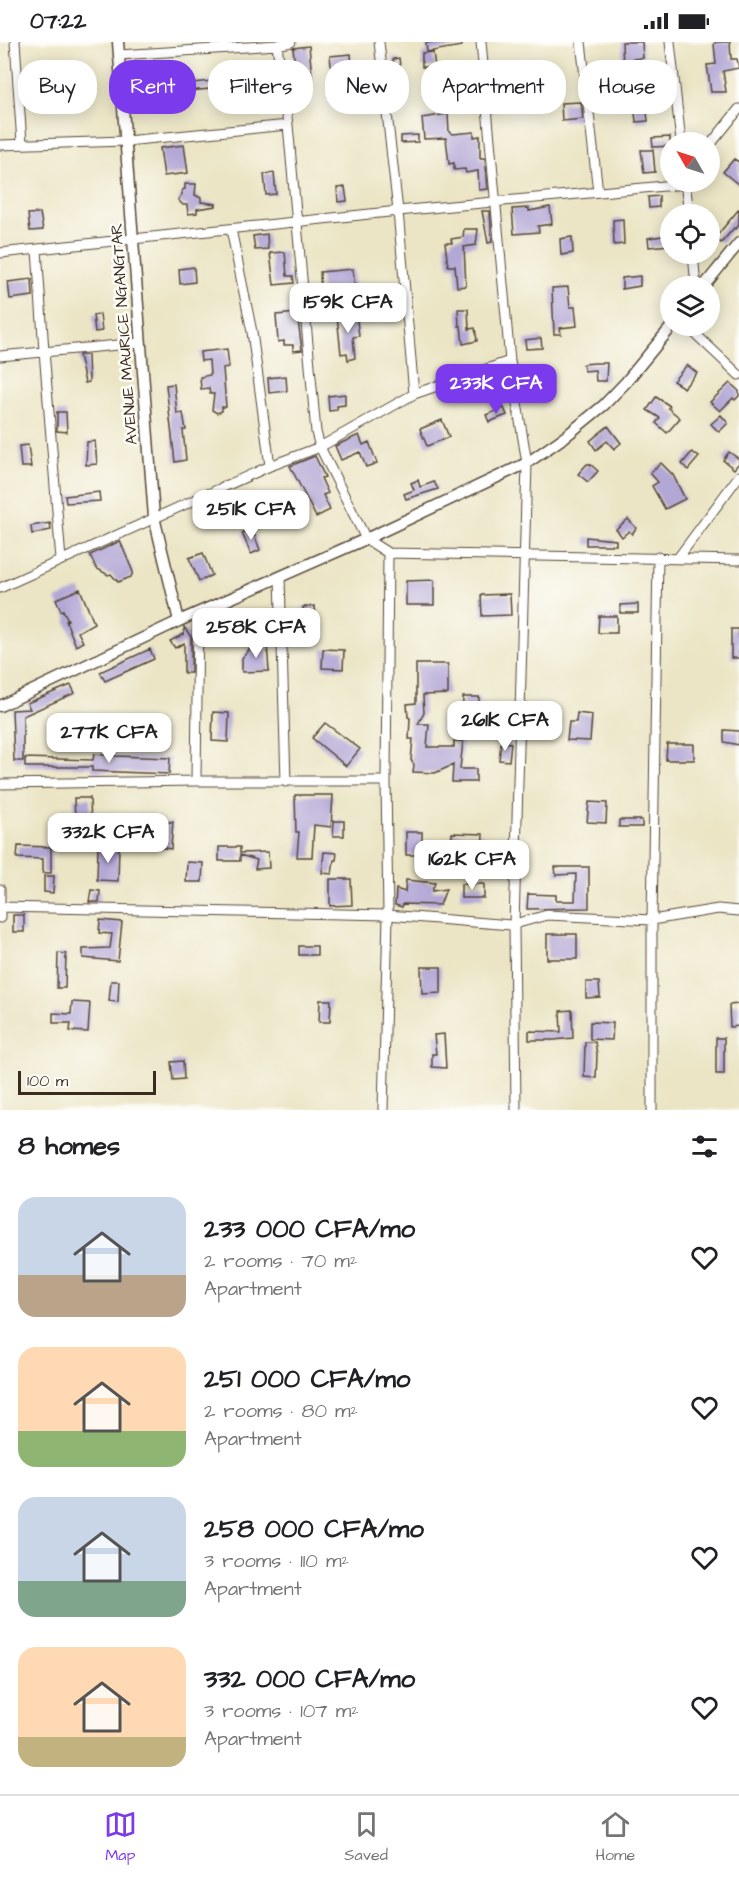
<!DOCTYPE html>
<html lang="en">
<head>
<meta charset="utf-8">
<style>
	body { margin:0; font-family:"Architects Daughter",sans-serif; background:#f6f6f6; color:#202124; height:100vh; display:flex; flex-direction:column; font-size:22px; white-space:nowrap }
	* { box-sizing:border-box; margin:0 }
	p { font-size:20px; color:#757577 }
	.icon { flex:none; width:33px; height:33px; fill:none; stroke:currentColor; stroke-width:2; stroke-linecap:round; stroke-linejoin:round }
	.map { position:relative; height:1068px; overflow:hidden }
	.sheet { display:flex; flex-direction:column; background:#fff; flex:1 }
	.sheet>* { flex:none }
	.banner { position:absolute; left:18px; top:18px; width:704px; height:54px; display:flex; gap:12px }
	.needle { width:39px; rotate:309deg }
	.fabs { position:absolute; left:660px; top:90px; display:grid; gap:12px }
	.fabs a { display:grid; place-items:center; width:60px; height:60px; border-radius:50%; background:#fff; box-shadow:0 3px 15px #0003; font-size:30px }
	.scale { position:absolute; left:18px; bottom:15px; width:138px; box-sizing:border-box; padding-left:6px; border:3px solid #3b2a1e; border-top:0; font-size:16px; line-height:21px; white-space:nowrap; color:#3b2a1e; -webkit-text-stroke:4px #fdfcf7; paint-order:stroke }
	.price { position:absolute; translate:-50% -51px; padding:0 14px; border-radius:12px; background:#fff; color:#222; font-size:20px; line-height:39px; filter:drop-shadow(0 2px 3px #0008) }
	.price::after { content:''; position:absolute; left:50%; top:36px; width:18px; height:14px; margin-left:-9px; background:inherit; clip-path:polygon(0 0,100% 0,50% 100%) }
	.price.on { background:#7c3aed; color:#fff }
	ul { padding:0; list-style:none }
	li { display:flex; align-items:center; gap:18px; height:150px; padding:0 18px }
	li span { display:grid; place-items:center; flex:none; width:168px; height:120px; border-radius:18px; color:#555 }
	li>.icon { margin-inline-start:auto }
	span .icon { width:72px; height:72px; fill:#fffc; stroke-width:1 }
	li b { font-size:26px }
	h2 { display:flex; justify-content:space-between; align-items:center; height:72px; padding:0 18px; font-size:26px }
	.pill { padding:0 21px; border-radius:24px; background:#fff; box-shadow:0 3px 15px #0003; font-size:21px; line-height:54px }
	.pill.on { background:#7c3aed; color:#fff }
	.status { display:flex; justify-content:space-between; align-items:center; height:42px; padding:0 30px; background:#fff; direction:ltr }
	.status svg { height:16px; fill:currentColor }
	.dock { display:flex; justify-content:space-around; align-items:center; height:84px; border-top:2px solid #e0e0e0; background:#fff; font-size:16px; color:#757577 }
	.dock a { display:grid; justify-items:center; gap:3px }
	.dock .on { color:#7c3aed }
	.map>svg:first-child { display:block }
</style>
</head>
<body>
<div class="status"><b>07:22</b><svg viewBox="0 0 49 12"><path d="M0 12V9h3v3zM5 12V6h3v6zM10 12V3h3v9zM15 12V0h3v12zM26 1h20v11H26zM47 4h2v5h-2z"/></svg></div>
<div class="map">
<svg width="739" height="1068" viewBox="0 0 739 1068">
	<rect width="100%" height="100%" fill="#fdfcf7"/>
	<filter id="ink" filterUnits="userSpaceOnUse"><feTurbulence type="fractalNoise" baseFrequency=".0167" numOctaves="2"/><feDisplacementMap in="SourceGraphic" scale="12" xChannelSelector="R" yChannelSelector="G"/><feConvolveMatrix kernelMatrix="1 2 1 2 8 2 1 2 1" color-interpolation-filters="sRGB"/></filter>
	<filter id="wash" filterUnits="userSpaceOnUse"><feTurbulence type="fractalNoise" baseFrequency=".008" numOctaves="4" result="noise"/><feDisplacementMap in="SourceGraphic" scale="24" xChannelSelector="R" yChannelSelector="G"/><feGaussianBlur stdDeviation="1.35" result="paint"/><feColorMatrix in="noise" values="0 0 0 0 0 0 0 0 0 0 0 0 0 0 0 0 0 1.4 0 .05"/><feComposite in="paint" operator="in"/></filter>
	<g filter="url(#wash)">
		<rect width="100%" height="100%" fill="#ebe5c5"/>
		<g id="blocks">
			<path fill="#b3a7d6" d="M434 0H461L462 4 427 10 426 1Z
				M622 0H642L643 16 631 17 635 54 645 53 648 79 636 80 634 60 608 62 607 54H603L600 31 623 28Z
				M716 0H730L731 17H737L739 26 723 29 726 50H711L707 23 716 22 714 2Z
				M309 4 313 44 297 45 293 6Z
				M433 10 435 25H422V11Z
				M351 12 353 43 333 44 330 14Z
				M399 16 403 47 396 48 393 17Z
				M174 23V43L221 38V46L166 51 167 58 157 59V44H161L159 26Z
				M559 37 560 50 547 52 545 39Z
				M581 60 583 77 562 79 561 61Z
				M448 72 449 90 453 92 474 90V95L480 94V116H485L488 147 479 148 478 129 466 131 465 127 454 128V121L449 122 446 96 424 97 422 76Z
				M418 93V100L401 101V94Z
				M670 95V104L653 105 652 96Z
				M184 103 188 131 164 134 160 106Z
				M641 108H653L655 130 644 131Z
				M734 117 739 120V143L723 130Z
				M274 131 276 152 266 153 264 132Z
				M185 142H196L195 153 201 156V160L216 162V164L197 167V171L188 172 187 163H183L178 158 182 152V148L185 147Z
				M345 145 347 159 338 160 337 146Z
				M659 154V165L649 166 648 155Z
				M550 165 552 182 538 184 539 190 514 192 512 167 529 166V169Z
				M739 167V183L736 187 734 186 721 201 715 196Z
				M482 169H490L492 200 488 201Z
				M40 171 43 188 30 189 28 172Z
				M623 177 624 202 614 203 613 178Z
				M464 187H478L476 203 464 205 466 244 457 245 455 224H448L445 201H452L451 197 463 195Z
				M267 192 268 207 255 208 253 194Z
				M670 193V203L649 205 648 196Z
				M572 195 573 211 561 213 560 197Z
				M285 210 287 234H293L294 241 274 243 270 211Z
				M194 225 195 240 180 242 179 227Z
				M353 227 355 249 321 253 320 230Z
				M640 234V244L622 247V236Z
				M32 237 33 254 10 257 8 240Z
				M568 245 570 265H575L577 284 560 286 561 292H554L552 246Z
				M458 267H468L469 287 475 286 477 299 463 302 461 284H459Z
				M297 271 302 308 293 309V303H284V299L278 300 276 273Z
				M100 272 102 289 95 290 93 273Z
				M356 272 359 294 353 295 355 316 348 318 347 311 341 312 337 274Z
				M541 296 542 306 526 307 525 298Z
				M227 307 229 325 223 326 226 365H222V369L217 371 212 368 214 352H210L209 346 201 347 200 335 210 333 209 318 201 319 200 310Z
				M79 313H88L89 340 85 341Z
				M595 321H607L606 339H596L595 328 584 329 583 322Z
				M687 323 697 331 684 346 673 339Z
				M286 334 287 349 269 351 268 336Z
				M730 341 739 349V354L735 358 733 356 720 369 710 360Z
				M174 342 177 372 183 371 186 388H183L186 418 175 420 166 343Z
				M345 352V363L337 364V368L329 369 328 354Z
				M656 355 670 364 668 366 680 376 667 391 656 381 660 376 647 368Z
				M504 366 507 373 489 380 486 373Z
				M57 370H66L67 390 57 389Z
				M721 373 728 381 719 390 711 382Z
				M442 378 449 395 427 404 420 387Z
				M608 384 621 401 614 407 607 399 596 408 590 399Z
				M359 393 363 403 369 400 377 421 366 425 360 410 341 418 335 404Z
				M95 399 97 422 86 423 87 400Z
				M28 403 31 425H21L19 404Z
				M692 410 699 415 688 428 682 422Z
				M729 410 739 417V421L734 427 723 418Z
				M315 414 325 435 321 436 328 451 323 453 330 468 316 475 290 424Z
				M661 421 673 433 685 457 665 467 652 444 658 440 650 431Z
				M587 422H590L598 429 588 440 578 432Z
				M418 438 420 445 434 440 438 447 406 457 404 452 414 448 411 441Z
				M99 450 100 459 66 461 65 454Z
				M628 477 636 486 632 492 629 489 622 495 616 487Z
				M50 481 51 488 32 492 31 484Z
				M252 487 260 508 251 512 242 491Z
				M586 495 616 498V503H586Z
				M120 499 133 530 131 535 118 540 111 532 108 533 96 526 90 513Z
				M203 511 212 533 199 539 189 516Z
				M434 538V563H406V539Z
				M80 547 94 581 78 590 83 600 76 604 66 579 68 578 63 568 61 569 56 557Z
				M510 552 511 573 482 574 481 553Z
				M638 562V571H620V563Z
				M315 564 317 589 306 590 303 565Z
				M599 574H617V591H598Z
				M217 580V602L209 603 208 582Z
				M184 585 191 595V631H184V601L175 606 170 599 184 592Z
				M731 587H739V616H731Z
				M254 602H267L269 629 242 630V616Z
				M150 607 154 617 105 639 100 630Z
				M323 607 344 608 343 627 322 626Z
				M416 622H448V652L423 653 424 671 418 682H429L427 705H454V699H463L460 727H476V740H452L453 723 435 731 413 730 414 723 411 718 413 697H409L410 676 408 675 407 662 416 661Z
				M71 643 75 651 23 674V719H14L12 668 30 667 27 661Z
				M463 655H479L478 693H462Z
				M213 670 229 671 228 700 212 699Z
				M577 671 592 673 590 699 567 698 569 680H576Z
				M325 681 360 707 346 724 312 696Z
				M724 688 739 689V703L724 700Z
				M501 700 511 701 509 719 499 718Z
				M667 702H694V718H666Z
				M94 712 115 714 170 716 169 732 92 729V725H25V716L93 718Z
				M295 753H333L331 785 314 783 312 815H297L299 790H296Z
				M74 756H90L91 785 71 786 70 804 52 803 53 775 75 776Z
				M589 760 607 761 606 781 587 780Z
				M619 778H642V785H619Z
				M173 779 171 807 157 805V793L165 791 163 782Z
				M334 779H344V794H333Z
				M406 790H422V813H406Z
				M452 791 483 792 482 814 461 813V811L460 813H451Z
				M18 804 51 805V831H43V817L17 816Z
				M98 804 119 805 118 839 97 838Z
				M219 805H240V811L268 810 269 826 255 827 257 818 240 813V819H219Z
				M324 810 337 811 336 818H334L332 832 322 831Z
				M490 814H504L503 824 490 823Z
				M187 820 203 821 202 840H186Z
				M555 825H589V866L527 867 528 852 556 853V859H575L576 832 556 833Z
				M44 834H54L53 851 44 850Z
				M330 837H351L352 863 330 864Z
				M406 838 435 841 432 849 446 847 440 863 403 862 402 865 395 863 396 847 405 850Z
				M461 842H484V856H461Z
				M91 848 100 849 99 860H89Z
				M13 873H24V890H13Z
				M100 878 122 880 118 919 83 916V907L110 906 112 892 99 891Z
				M547 892H577V917H547Z
				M299 904H317V913H299Z
				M58 911 66 912 65 946H57Z
				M421 925H441V951L422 952Z
				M111 939H119L118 960 109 959Z
				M586 940H599L600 955 586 956Z
				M320 958H331L330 980H319Z
				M72 960 90 961 88 990 70 989 71 981H53V971L71 972Z
				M739 962V984L730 985 729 963Z
				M572 968 573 996 554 998H529V989L561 990 560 969Z
				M590 980 613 981 612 998 590 997Z
				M444 992 446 1026 432 1025V1012H436L434 993Z
				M716 996H724V1032H716Z
				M585 1000H595L597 1013 596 1036 584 1035Z
				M183 1019 184 1037 173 1038 171 1020Z"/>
		</g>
	</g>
	<g filter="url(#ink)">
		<use href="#blocks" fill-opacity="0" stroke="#554637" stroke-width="1.5"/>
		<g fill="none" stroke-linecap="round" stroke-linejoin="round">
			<g stroke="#554637" stroke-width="11">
				<path id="minor" d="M15 0 22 101
					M379 0 398 169 414 352
					M481 0 510 319 527 421 514 883 516 1068
					M581 0 598 150
					M670 0 681 100
					M277 3 288 83 316 390 320 405 366 497 388 511 739 518
					M119 13 277 3 291 0
					M0 103 126 99 288 83
					M710 103 739 67
					M685 140 689 172
					M231 187 252 290 270 424
					M37 208 44 309 61 518
					M0 211 398 169 686 142 687 140
					M693 212 696 244
					M687 284 739 333
					M0 314 140 301
					M678 516 739 434
					M280 535 286 740
					M0 546 270 424 320 405 414 352 510 319
					M196 739 198 571
					M0 742 196 739H386
					M0 847V876
					M0 865 388 873 511 883 547 873 652 878 718 867 739 869
					M383 1068 388 873 386 739 388 511
					M652 1068V878L658 515"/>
			</g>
			<g stroke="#554637" stroke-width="13">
				<path id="tertiary" d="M118 0 154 475 179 579
					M704 244 739 201
					M0 664 179 579 366 497 527 421 566 394 604 363 626 340 672 284"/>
			</g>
			<use href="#minor" stroke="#fff" stroke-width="9"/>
			<use href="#tertiary" stroke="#fff" stroke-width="10"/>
		</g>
	</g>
	<g text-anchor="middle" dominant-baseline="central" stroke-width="5" stroke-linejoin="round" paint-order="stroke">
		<g font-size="16" fill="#3b2a1e" stroke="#fdfcf7">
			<text transform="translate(124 292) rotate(-94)">AVENUE MAURICE NGANGTAR</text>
		</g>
	</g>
</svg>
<div class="fabs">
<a><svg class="needle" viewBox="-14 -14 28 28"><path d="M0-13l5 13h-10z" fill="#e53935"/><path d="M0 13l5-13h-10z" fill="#757577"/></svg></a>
<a><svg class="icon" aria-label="locate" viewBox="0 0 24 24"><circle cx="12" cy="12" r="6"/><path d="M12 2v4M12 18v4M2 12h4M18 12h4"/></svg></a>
<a><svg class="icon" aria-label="layers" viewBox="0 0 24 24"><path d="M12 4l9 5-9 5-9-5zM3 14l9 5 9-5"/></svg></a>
</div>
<div class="scale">100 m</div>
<b class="price" style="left:348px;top:292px">159K CFA</b>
<b class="price on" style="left:496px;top:373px">233K CFA</b>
<b class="price" style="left:251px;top:499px">251K CFA</b>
<b class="price" style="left:256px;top:617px">258K CFA</b>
<b class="price" style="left:505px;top:710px">261K CFA</b>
<b class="price" style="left:109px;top:722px">277K CFA</b>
<b class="price" style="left:108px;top:822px">332K CFA</b>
<b class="price" style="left:472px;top:849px">162K CFA</b>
<div class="banner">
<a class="pill">Buy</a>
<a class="pill on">Rent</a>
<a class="pill">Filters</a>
<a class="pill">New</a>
<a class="pill">Apartment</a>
<a class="pill">House</a>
</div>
</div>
<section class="sheet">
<h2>8 homes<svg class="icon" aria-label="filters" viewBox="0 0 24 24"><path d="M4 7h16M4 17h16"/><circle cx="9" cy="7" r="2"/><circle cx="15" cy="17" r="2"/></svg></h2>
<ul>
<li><span style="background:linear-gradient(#c9d6e8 65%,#b9a48a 0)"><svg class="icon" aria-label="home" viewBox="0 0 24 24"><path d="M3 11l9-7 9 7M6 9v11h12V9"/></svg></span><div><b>233 000 CFA/mo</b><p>2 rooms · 70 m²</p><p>Apartment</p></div><svg class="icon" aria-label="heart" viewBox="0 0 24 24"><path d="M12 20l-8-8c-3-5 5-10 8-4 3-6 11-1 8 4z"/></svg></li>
<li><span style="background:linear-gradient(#ffd9b3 70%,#8fb573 0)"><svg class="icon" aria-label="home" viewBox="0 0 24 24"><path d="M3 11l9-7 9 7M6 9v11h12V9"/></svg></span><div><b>251 000 CFA/mo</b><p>2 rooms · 80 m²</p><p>Apartment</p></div><svg class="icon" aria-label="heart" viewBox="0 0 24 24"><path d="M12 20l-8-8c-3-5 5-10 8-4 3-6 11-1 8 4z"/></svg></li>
<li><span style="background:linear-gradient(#c9d6e8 70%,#7fa58c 0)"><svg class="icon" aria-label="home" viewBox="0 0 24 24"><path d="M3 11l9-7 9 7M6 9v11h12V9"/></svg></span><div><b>258 000 CFA/mo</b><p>3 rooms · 110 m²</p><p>Apartment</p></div><svg class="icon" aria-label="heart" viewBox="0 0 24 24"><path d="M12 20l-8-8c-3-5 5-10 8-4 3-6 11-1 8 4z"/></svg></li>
<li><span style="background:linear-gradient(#ffd9b3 75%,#c2b280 0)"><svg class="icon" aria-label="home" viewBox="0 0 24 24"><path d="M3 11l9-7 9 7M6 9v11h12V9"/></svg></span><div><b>332 000 CFA/mo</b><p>3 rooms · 107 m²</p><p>Apartment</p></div><svg class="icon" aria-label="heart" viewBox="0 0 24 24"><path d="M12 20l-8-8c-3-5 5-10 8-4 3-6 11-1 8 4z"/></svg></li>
</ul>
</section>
<nav class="dock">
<a class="on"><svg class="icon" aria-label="map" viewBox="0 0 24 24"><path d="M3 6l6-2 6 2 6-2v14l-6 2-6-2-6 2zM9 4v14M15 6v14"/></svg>Map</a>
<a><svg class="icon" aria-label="saved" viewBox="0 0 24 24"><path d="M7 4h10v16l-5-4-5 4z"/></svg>Saved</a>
<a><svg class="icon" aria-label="home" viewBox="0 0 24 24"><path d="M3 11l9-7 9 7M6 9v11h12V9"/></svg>Home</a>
</nav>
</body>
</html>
